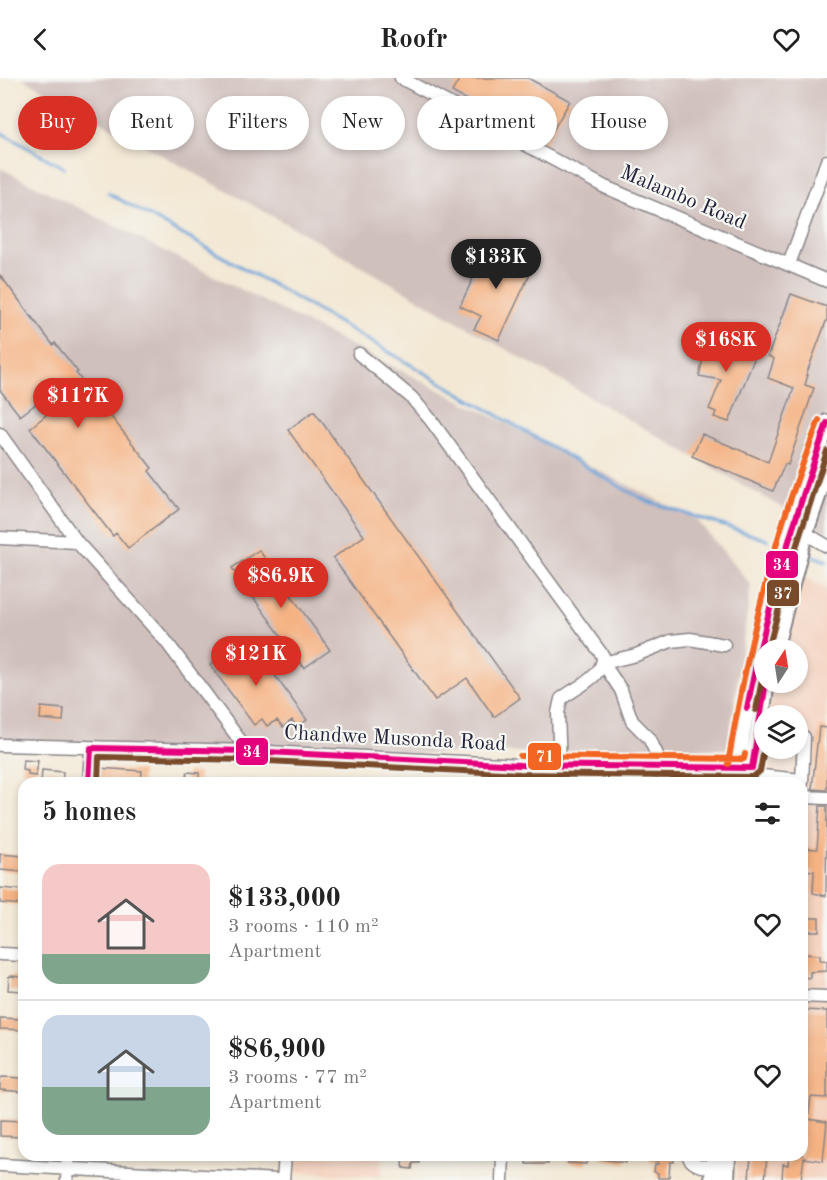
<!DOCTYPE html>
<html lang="en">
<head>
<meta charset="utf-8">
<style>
	body { margin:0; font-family:"Old Standard TT",serif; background:#f6f6f6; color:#222; height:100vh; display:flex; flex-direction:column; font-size:22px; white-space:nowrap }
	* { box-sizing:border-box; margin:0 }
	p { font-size:20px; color:#767676 }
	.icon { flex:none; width:33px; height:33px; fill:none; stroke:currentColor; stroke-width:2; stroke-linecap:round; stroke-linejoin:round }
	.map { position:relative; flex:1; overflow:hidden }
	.panel { position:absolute; left:18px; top:699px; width:790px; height:384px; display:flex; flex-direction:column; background:#fff; border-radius:18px; box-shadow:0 3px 9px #0003 }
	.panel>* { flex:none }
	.banner { position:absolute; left:18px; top:18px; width:792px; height:54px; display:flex; gap:12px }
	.needle { width:39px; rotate:12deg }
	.fabs { position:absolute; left:754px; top:561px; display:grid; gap:12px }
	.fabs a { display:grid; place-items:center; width:54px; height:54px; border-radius:50%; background:#fff; box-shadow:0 3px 9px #0003; font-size:30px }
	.price { position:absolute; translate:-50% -51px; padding:0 14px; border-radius:21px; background:#d93025; color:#fff; font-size:20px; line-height:39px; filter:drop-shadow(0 2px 3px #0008) }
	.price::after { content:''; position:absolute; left:50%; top:36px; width:18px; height:14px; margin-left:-9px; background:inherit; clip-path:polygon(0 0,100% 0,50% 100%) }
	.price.current { background:#222; color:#fff }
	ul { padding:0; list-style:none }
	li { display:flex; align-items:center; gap:18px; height:150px; padding:0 24px }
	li+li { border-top:2px solid #e0e0e0 }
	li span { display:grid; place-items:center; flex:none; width:168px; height:120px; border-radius:18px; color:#555 }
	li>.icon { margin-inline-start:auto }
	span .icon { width:72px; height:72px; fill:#fffc; stroke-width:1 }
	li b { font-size:26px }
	h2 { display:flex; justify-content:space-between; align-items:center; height:72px; padding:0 24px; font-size:26px }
	.tag { padding:0 21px; border-radius:27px; background:#fff; box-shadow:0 3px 9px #0003; font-size:21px; line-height:54px }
	.tag.current { background:#d93025; color:#fff }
	header { display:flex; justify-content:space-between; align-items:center; height:78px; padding:0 24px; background:#fff; font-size:27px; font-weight:700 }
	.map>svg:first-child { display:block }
</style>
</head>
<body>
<header><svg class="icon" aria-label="back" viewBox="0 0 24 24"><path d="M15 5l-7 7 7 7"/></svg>Roofr<svg class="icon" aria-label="heart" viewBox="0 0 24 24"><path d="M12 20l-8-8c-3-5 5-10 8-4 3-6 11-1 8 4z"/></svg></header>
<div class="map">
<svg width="827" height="1102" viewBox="0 0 827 1102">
	<rect width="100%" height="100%" fill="#f6f6f2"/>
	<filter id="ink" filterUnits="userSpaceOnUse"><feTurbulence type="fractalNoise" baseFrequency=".0167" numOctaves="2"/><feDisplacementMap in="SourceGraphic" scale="12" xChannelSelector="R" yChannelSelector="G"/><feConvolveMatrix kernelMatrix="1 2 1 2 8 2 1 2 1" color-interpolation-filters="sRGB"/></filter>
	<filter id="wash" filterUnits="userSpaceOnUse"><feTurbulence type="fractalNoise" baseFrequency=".008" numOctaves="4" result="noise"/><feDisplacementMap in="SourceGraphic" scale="24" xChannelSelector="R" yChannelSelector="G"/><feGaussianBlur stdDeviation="1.35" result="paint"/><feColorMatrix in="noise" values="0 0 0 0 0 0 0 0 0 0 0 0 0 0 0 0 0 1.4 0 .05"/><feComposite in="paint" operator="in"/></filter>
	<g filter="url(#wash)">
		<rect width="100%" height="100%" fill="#f3e8d4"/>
		<path fill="#f4d3c0" d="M796 495 827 511V1102H736L737 1077H802V705H758L765 654V670H798V638L768 637 775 605 798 604V572L781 571Z
			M290 1077H383L382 1098 289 1094Z"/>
		<path fill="#d0c0bc" d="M22 0H827V455L319 164Z
			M0 90 697 442 751 507 728 671 250 678 0 670Z"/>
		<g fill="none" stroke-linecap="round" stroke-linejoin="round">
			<path stroke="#69a2d9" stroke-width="3" d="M0 54 64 90
				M108 115 277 209 624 411 647 423 768 462
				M810 477 827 483"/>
		</g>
		<g id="blocks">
			<path fill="#f5b384" d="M460 0H528L570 23 545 66 452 14Z
				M489 166 534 187 499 262 474 251 481 238 460 228Z
				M0 197 53 267 55 265 78 294 76 295 152 390 149 393 179 431 128 470 116 455 113 458 30 350 71 317 62 306 20 338 0 312Z
				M791 216 827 229V241L806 297H808L805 307 814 310 788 387 785 386 773 413 692 378 702 356 768 384 794 310 768 300 774 281 768 278Z
				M709 254 728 258 726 264 756 276 729 344 714 339 716 334 709 331 721 302 699 298Z
				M314 333 520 620 494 639 467 600 435 622 333 480 364 458 288 352Z
				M259 472 330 572 304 590 232 490Z
				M248 560 307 642 297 649 292 642 283 649 277 642 267 648 262 641 254 647 210 587Z
				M41 629 64 631 63 643 40 641Z
				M819 649 827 650V712L812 711Z
				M23 682 38 683 36 698 28 697V693L22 692Z
				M98 690 142 693 141 705H97Z
				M42 692 63 694 62 705H41Z
				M187 694 199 695V705H186Z
				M820 728H827L826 818 813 815 814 793 802 792V770L817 771Z
				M0 776 24 778V794L0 792Z
				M0 810 24 812V827L0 825Z
				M810 840H819V853H802L809 848Z
				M802 876 820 877V882L827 883V893L810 894V900L802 899Z
				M9 898 22 899V913L8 912Z
				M802 932 827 933V1020L811 1019 808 1041 827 1044 823 1083 804 1080 801 1102H782L783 1086 788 1087 789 1077H802Z
				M0 940 24 941V952L0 951Z
				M3 999 24 1000V1014L0 1012V1000Z
				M0 1042 24 1043V1059L0 1058Z
				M404 1077H419V1085H413L412 1091 403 1090Z
				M527 1077H548V1086H526Z
				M569 1077H587L586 1086 568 1085Z
				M602 1077H627L625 1085 602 1081Z
				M650 1077H674V1084H670L669 1100H658V1095L654 1094 655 1086H658V1083H650Z
				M751 1077H767L765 1102 749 1101Z"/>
		</g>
	</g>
	<g filter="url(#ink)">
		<use href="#blocks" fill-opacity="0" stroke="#8a8588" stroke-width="1.5"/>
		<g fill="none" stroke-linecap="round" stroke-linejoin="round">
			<g stroke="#8a8588" stroke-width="15">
				<path id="minor" d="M401 0 605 109 827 203
					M789 186 827 83
					M359 276 411 319 430 341 603 578C604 599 576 609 561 621L558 635 560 688
					M0 356 77 464
					M805 455 827 468
					M0 460 77 464 165 562 248 673
					M0 667 248 673 520 687 745 689
					M663 689 649 660 632 643 621 612 603 585 636 577 671 563 690 561 724 567
					M751 697 802 702
					M89 705 91 670
					M520 705V687
					M802 705 804 659
					M802 719 827 720
					M802 838V843
					M0 876 24 877
					M802 918 827 919
					M688 1077C692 1088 703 1088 713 1090
					M0 1087 277 1102
					M67 1102 69 1077
					M283 1102 285 1077
					M502 1102 503 1077"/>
			</g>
			<g stroke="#8a8588" stroke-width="20">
				<path id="major" d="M774 572 803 460 827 389
					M736 705C747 582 786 461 827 345
					M751 705 766 604
					M713 1102 714 1077
					M726 1102 727 1077"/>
			</g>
			<use href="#minor" stroke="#fff" stroke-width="12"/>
			<use href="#major" stroke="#fff" stroke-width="16"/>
			<g stroke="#f6f6f2" stroke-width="10">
				<path id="bus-1" d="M747 630C766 533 795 439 827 345
					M89 705 91 670 248 673 520 687 752 690 766 604"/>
			</g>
			<g stroke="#f6f6f2" stroke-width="10">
				<path id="bus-2" d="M768 572 790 488 827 373
					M756 632 765 587
					M98 705 99 679 248 682 520 696 753 699 760 693 765 666"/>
			</g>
			<g stroke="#f6f6f2" stroke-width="10">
				<path id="bus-3" d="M520 678 744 681 745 676
					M728 686C741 608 757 531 780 454 791 416 805 379 819 342"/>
			</g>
			<use href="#bus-1" stroke="#e5007d" stroke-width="6"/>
			<use href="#bus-2" stroke="#7a4b2a" stroke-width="6"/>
			<use href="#bus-3" stroke="#f26522" stroke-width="6"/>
		</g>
	</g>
	<g text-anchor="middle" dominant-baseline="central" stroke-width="4.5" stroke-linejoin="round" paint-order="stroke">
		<g font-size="21" fill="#22223b" stroke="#f6f6f2">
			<text transform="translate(683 120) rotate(23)">Malambo Road</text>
			<text transform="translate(395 661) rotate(3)">Chandwe Musonda Road</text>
		</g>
	</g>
	<g stroke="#f6f6f2" stroke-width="2">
		<rect x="765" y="472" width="34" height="29" rx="6" fill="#e5007d"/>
		<rect x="766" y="501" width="34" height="28" rx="6" fill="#7a4b2a"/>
		<rect x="235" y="659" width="34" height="29" rx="6" fill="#e5007d"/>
		<rect x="527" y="664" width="35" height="29" rx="6" fill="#f26522"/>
	</g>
	<g font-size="16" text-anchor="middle" font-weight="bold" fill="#fff">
		<text x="782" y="492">34</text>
		<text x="783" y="521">37</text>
		<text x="252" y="679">34</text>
		<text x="545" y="684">71</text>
	</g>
</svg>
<div class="fabs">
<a><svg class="needle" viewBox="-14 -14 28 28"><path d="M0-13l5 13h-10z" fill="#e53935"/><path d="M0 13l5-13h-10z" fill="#767676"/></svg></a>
<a><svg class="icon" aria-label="layers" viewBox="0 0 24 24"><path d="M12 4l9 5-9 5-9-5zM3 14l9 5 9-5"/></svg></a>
</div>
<b class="price current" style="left:496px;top:212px">$133K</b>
<b class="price" style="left:726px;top:295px">$168K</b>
<b class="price" style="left:78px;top:351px">$117K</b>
<b class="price" style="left:281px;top:531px">$86.9K</b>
<b class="price" style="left:256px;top:609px">$121K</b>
<div class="banner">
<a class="tag current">Buy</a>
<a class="tag">Rent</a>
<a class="tag">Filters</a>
<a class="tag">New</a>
<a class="tag">Apartment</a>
<a class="tag">House</a>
</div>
<section class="panel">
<h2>5 homes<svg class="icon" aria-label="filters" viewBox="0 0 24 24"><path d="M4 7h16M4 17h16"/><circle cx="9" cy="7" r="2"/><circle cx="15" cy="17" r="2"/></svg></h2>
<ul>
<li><span style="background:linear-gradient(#f6c9c9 75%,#7fa58c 0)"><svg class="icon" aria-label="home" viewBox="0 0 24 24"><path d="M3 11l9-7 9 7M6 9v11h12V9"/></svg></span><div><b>$133,000</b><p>3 rooms · 110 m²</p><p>Apartment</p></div><svg class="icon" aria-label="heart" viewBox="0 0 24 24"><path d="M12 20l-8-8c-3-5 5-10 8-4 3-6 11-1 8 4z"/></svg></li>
<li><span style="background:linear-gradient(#c9d6e8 60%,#7fa58c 0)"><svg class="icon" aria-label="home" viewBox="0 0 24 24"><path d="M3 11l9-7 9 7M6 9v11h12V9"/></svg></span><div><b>$86,900</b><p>3 rooms · 77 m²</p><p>Apartment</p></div><svg class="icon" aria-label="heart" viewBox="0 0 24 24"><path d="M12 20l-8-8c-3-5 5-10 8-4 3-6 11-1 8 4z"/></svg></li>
</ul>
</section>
</div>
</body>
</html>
